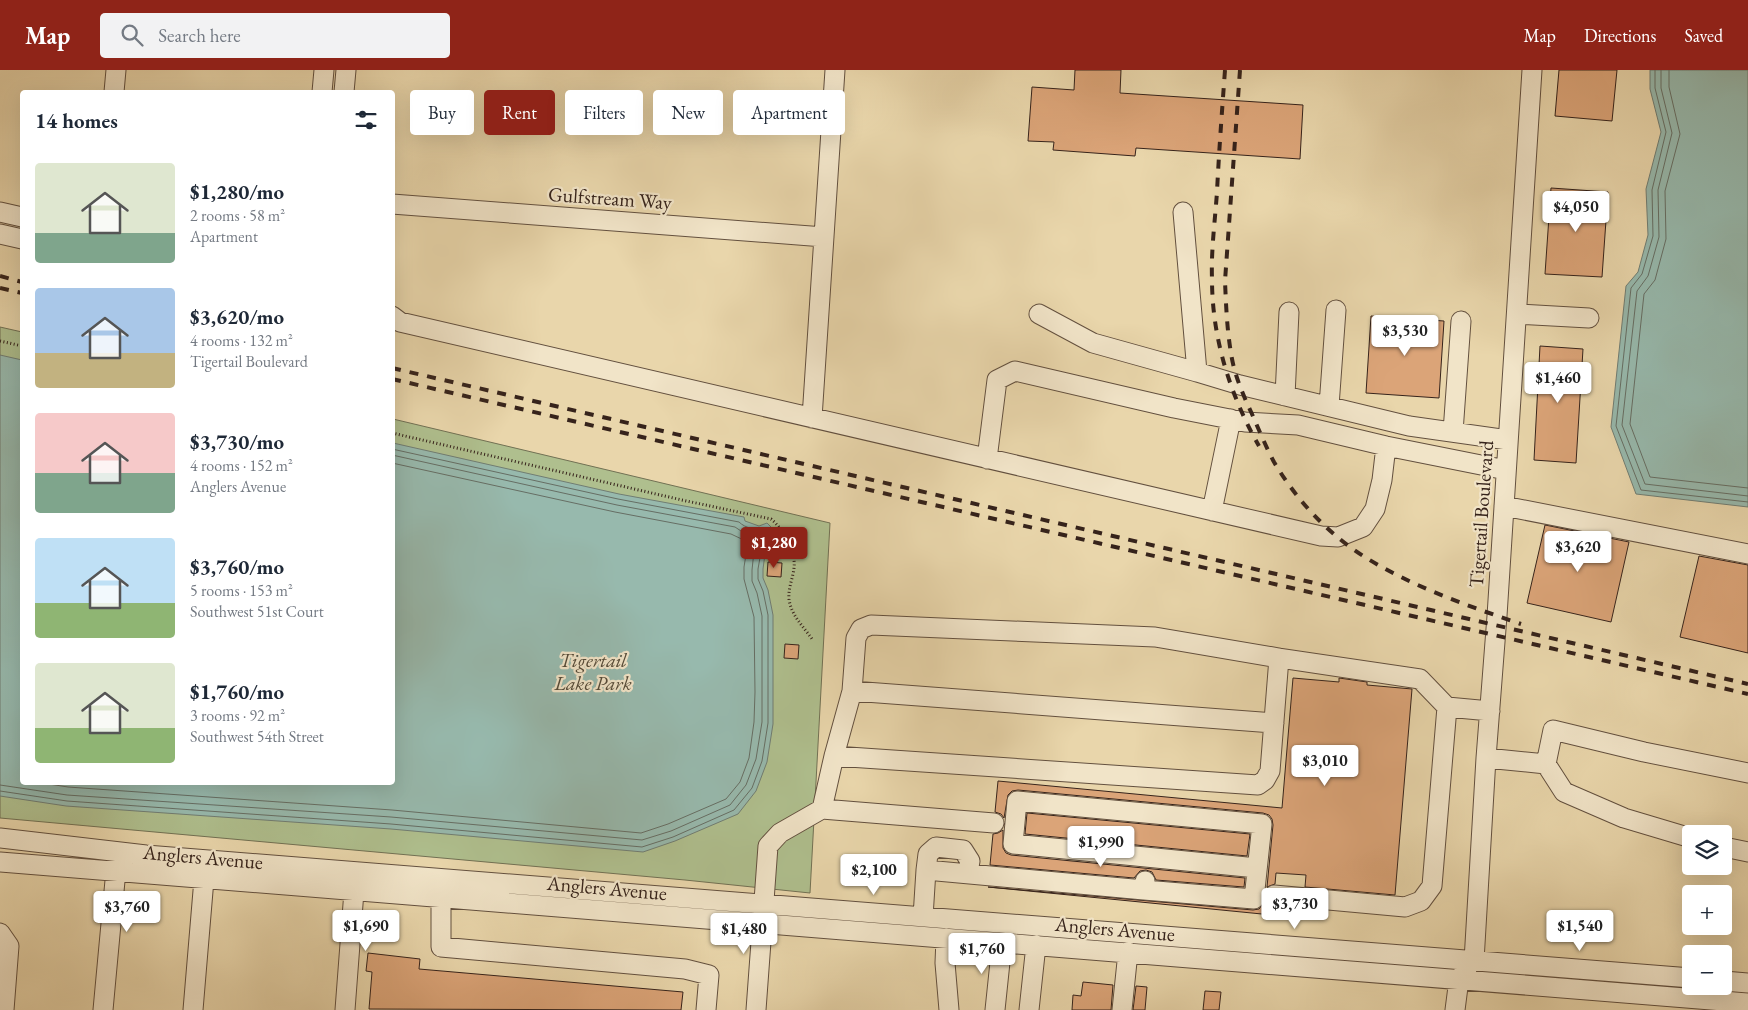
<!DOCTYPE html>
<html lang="en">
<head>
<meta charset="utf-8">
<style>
	body { margin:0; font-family:"EB Garamond",serif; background:#f2f2f3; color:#1f2937; height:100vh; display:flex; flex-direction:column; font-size:19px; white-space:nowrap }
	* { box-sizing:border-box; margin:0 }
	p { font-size:16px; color:#747a83 }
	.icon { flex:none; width:28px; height:28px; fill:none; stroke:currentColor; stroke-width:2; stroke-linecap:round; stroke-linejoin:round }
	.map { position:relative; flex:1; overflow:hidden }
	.side { position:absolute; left:20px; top:20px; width:375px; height:695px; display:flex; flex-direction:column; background:#fff; border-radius:5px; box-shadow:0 5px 20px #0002 }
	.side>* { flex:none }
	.banner { position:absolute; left:410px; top:20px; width:475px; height:45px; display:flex; gap:10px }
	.fabs { position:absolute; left:1682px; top:755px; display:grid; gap:10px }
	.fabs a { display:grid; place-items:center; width:50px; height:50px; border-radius:5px; background:#fff; box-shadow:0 5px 20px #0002; font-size:25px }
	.price { position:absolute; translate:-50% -42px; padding:0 11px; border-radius:5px; background:#fff; color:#222; font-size:16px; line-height:32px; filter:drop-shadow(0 1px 2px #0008) }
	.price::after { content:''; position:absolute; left:50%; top:30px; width:15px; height:11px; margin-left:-8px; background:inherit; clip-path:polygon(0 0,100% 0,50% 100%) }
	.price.on { background:#8f2418; color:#fff }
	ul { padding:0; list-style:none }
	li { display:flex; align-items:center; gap:15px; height:125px; padding:0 15px }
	li span { display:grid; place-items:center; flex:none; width:140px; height:100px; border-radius:5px; color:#555 }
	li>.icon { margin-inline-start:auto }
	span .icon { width:60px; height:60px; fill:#fffc; stroke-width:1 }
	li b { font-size:21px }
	h2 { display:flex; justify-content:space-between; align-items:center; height:60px; padding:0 15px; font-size:21px }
	.tag { padding:0 18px; border-radius:5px; background:#fff; box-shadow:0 5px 20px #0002; font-size:18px; line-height:45px }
	.tag.on { background:#8f2418; color:#fff }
	header { display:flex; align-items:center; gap:30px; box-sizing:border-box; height:70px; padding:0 25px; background:#8f2418; color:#fff }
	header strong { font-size:24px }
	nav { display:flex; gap:28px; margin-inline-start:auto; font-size:18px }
	.search { width:350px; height:45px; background:#f2f2f3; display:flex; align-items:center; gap:12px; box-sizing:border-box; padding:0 18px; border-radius:5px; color:#747a83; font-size:19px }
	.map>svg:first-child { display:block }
</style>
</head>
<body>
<header>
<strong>Map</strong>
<div class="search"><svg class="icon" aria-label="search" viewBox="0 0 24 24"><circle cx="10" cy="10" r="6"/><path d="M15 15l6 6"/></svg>Search here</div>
<nav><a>Map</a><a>Directions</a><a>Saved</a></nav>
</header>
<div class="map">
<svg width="1748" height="940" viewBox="0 0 1748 940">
	<rect width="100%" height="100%" fill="#e9d6ab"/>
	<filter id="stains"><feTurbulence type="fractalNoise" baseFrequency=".004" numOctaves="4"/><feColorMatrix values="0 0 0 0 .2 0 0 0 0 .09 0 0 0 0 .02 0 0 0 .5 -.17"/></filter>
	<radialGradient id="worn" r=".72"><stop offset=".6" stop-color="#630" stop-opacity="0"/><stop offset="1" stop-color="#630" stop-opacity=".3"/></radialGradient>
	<path fill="#afbf8e" stroke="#727154" d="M0 257 22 262V712H392L393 349 830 453 810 823 685 810 0 748Z"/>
	<path fill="#97b9ad" stroke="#707d73" d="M1650 0H1748V437L1636 424 1611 357 1626 216 1638 202 1648 165 1646 119 1661 62 1650 19Z
		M0 285 22 290V712H392L393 373 619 424 744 447 745 451 759 456 767 453 776 462 765 484 763 499V508L768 520 773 545V654L767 692 756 721 738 744 675 771 643 782 391 759 66 736 0 726Z"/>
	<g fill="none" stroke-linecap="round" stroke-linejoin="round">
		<path stroke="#666e64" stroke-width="1" d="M1655 0V18L1666 62 1652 120 1653 166 1642 204 1631 218 1616 356 1641 420 1748 432
			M1661 0V18L1672 63 1658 120 1659 167 1648 206 1637 221 1622 355 1645 414 1748 426
			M1669 0V17L1680 64 1665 121 1666 169 1655 210 1644 224 1630 354 1650 407 1748 418
			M36 712 68 717 392 740 641 763 668 754 726 729 740 712 749 688 754 652 755 622 754 547 744 509V497L748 472 731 464 615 442 392 393
			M0 715 67 725 391 747 642 770 671 761 730 735 746 715 756 689 762 652V546L757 523 752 511V500L754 481 760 470 759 467 741 461 735 457 617 435 392 385
			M0 721 67 731 391 754 642 777 673 767 734 740 752 718 762 691 768 653V545L763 521 758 509V499L761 482 769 464V462L766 459C757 461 745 458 739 452L618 429 392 379"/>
	</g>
	<path fill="#dba478" stroke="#36231b" d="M1075 0H1121L1120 23 1303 35 1300 89 1136 78 1135 86 1053 80 1054 72 1028 71 1032 17 1074 20Z
		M1559 0H1617L1612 51 1555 46Z
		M1551 118 1608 122 1602 207 1545 204Z
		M1371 246 1444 251 1439 328 1366 323Z
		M1540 276 1583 279 1576 393 1534 390Z
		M1545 455 1629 472 1611 552 1527 533Z
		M1699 486 1748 495V583L1680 567Z
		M768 492 782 493 781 507 767 506Z
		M785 574 799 575 798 589 784 588Z
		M1293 608 1339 612V608L1367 612V615L1412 619 1395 825 1305 817 1306 805 1276 803 1275 814 1267 817 1273 755 1272 749 1269 745 1263 743 1018 720 1012 721 1008 725 1004 748 1001 744 995 742 998 711 1282 738Z
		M1027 743 1250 764 1247 786 1025 764Z
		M1003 760V778L1006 783 1011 785 1245 808 1244 817 1156 810 1152 802 1146 800 1140 801 1134 808 990 795 993 764 998 763Z
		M988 817 1253 840 1259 839 1265 831 1273 836 1272 845Z
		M368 883 420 889 419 899 683 922 681 940 369 939 372 902 366 901Z
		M1083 912 1113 915 1111 940H1072L1073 925 1081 926Z
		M1136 916 1147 917 1145 940H1133Z
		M1205 921 1221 922 1219 940H1203Z"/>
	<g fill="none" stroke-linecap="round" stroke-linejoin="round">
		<g stroke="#63503f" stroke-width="21">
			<path id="minor" d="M114 22 116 0
				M322 22 324 0
				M344 22 346 0
				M392 134 824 167
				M0 142 22 147
				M1183 142 1197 302 1240 315 1409 356 1508 370
				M0 164 22 169
				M1039 244 1093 273 1197 302
				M1517 244 1589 248
				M392 246 400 252 1321 466 1338 467 1363 457 1375 439 1382 410 1386 376
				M1285 326 1289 242
				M1329 336 1336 240
				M812 348 835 0
				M1453 362 1461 251
				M987 389 997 310 1015 301 1174 338 1245 352 1298 355 1386 376 1506 400
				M1504 436 1748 484
				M1212 441 1231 349
				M852 621 1274 653
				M834 686 1258 715 1265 710 1270 701 1279 588
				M1486 688 1546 694 1564 722 1624 748 1691 768
				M1546 694 1553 660 1644 682 1748 703
				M822 739 994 753
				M0 768 146 785 1691 908
				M1724 777 1748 782
				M0 792 1748 933
				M926 800 928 784 936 777 963 780 970 791 968 803
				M1144 820 1254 829 1262 754 1017 731 1013 774 1257 798
				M1274 825 1405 837 1421 831 1432 816 1447 637
				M441 827V877L685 899 709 905 706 940
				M923 847 926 800 1144 820 1145 811
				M0 863 9 876 4 940
				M946 868 945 893 949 940
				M1474 891 1486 688 1497 546 1532 0
				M1724 911 1748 913
				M103 940 117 789
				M193 940 204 809
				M345 940 354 821
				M756 940 768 776 780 763 822 739 834 686 852 621 856 568 861 559 871 555 1155 567 1279 588 1420 609 1447 637 1490 641
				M995 940 1002 873
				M1029 940 1036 875
				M1122 940 1128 882
				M1455 940 1459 909 1467 899"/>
		</g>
		<path stroke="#36231b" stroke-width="3" stroke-dasharray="1 2.5" stroke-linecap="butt" d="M0 271 22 276
			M392 363 682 430 771 449C784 460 796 481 794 498 793 508 788 518 789 529 791 545 803 556 812 569"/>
		<use href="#minor" stroke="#f1e4c8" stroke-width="19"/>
		<path stroke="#36231b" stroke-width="4" stroke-dasharray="9 9" stroke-linecap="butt" d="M1225 0C1222 41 1219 81 1217 122 1215 151 1211 180 1212 209 1212 268 1230 325 1259 376
			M1240 0 1225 211C1226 235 1227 260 1231 283 1234 304 1243 325 1252 344 1259 360 1266 377 1274 392 1297 431 1330 466 1368 489 1416 518 1468 536 1521 554
			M0 206 22 212
			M0 218 22 223
			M392 298 1748 614
			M392 309 1748 624"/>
	</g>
	<g text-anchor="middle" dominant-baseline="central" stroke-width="4.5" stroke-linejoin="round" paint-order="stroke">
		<g font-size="20" fill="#36231b" stroke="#f1e4c8">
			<text transform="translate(610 128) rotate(4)">Gulfstream Way</text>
			<text transform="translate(1481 444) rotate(-86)">Tigertail Boulevard</text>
			<text transform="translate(203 787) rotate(5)">Anglers Avenue</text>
			<text transform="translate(607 818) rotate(5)">Anglers Avenue</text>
			<text transform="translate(1115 859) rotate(5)">Anglers Avenue</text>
		</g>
		<g font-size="20" font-style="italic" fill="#544a38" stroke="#f1e4c8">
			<text x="593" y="590">Tigertail<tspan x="593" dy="23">Lake Park</tspan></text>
		</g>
	</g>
	<rect width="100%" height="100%" filter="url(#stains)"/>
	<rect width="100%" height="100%" fill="url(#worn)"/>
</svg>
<div class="fabs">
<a><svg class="icon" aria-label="layers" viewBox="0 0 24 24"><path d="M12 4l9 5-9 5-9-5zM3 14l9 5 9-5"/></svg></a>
<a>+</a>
<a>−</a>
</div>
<b class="price" style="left:1576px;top:163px">$4,050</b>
<b class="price" style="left:1405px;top:287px">$3,530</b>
<b class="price" style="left:1558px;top:334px">$1,460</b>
<b class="price on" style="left:774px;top:499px">$1,280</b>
<b class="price" style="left:1578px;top:503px">$3,620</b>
<b class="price" style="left:1325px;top:717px">$3,010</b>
<b class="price" style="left:1101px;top:798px">$1,990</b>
<b class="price" style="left:874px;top:826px">$2,100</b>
<b class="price" style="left:1295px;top:860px">$3,730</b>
<b class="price" style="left:127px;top:863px">$3,760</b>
<b class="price" style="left:366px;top:882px">$1,690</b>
<b class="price" style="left:1580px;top:882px">$1,540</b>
<b class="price" style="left:744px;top:885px">$1,480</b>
<b class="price" style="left:982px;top:905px">$1,760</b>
<div class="banner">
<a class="tag">Buy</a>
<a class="tag on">Rent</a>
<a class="tag">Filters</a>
<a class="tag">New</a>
<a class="tag">Apartment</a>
</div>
<section class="side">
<h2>14 homes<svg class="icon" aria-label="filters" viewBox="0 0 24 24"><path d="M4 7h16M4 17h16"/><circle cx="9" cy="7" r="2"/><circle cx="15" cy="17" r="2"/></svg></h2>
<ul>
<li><span style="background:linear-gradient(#dfe7d0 70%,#7fa58c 0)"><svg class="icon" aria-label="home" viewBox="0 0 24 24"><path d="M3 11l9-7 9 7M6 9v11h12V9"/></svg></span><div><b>$1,280/mo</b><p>2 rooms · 58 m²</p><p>Apartment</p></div></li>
<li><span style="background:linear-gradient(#a9c7e8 65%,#c2b280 0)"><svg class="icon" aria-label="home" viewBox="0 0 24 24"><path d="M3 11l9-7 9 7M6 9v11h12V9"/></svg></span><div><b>$3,620/mo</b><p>4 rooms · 132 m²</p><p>Tigertail Boulevard</p></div></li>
<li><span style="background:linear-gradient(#f6c9c9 60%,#7fa58c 0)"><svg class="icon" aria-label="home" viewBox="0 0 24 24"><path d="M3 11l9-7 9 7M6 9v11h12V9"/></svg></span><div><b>$3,730/mo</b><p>4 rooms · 152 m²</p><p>Anglers Avenue</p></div></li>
<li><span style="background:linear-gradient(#bfe0f5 65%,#8fb573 0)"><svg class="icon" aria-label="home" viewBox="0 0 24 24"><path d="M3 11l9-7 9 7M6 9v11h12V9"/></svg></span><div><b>$3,760/mo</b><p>5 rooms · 153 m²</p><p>Southwest 51st Court</p></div></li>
<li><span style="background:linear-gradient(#dfe7d0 65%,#8fb573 0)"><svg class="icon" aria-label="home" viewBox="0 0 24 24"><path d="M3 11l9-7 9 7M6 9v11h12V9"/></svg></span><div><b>$1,760/mo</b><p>3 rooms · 92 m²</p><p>Southwest 54th Street</p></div></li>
</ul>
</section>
</div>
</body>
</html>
